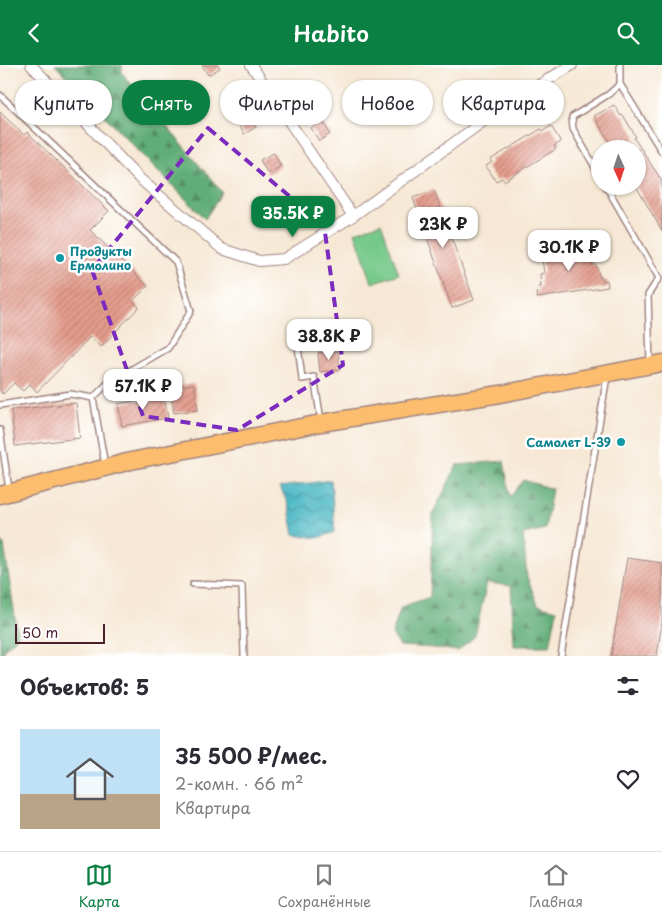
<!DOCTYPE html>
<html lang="ru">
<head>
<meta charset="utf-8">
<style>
	body { margin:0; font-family:"Playpen Sans",sans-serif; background:#f2f2f3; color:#2b2b33; height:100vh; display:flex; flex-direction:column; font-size:19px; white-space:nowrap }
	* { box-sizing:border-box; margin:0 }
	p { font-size:16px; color:#7c7c81 }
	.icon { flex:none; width:28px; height:28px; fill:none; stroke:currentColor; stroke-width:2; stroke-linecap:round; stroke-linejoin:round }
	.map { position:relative; height:591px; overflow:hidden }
	.sheet { display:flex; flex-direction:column; background:#fff; flex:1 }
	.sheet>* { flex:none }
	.hud { position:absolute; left:15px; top:15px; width:632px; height:45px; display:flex; gap:10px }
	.needle { width:32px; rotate:177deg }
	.buttons { position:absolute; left:591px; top:75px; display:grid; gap:10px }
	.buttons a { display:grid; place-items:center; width:55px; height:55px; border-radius:50%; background:#fff; box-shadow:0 1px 4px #0004; font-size:25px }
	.scale { position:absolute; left:15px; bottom:12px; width:90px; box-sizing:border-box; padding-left:5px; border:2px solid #4a1f2b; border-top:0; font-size:14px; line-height:18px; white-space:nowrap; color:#4a1f2b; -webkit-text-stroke:4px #fff; paint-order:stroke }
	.price { position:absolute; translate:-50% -42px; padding:0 11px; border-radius:10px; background:#fff; color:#222; font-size:16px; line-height:32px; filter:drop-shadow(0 1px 2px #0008) }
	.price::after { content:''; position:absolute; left:50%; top:30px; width:15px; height:11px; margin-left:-8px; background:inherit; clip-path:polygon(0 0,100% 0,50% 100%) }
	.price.current { background:#0b8043; color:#fff }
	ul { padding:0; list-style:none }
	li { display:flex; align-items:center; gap:15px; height:125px; padding:0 20px }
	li+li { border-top:1px solid #e1e1e2 }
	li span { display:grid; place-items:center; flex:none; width:140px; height:100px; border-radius:0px; color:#555 }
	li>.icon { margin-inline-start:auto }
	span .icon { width:60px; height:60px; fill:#fffc; stroke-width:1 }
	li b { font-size:21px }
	h2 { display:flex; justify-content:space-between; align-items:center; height:60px; padding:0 20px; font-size:21px }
	.pill { padding:0 18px; border-radius:22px; background:#fff; box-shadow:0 1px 4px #0004; font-size:18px; line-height:45px }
	.pill.current { background:#0b8043; color:#fff }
	header { display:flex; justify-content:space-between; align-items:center; height:65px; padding:0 20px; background:#0b8043; color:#fff; font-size:22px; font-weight:600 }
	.tab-bar { display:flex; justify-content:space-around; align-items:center; height:70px; border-top:1px solid #e1e1e2; background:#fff; font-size:14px; color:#7c7c81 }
	.tab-bar a { display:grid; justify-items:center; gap:2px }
	.tab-bar .current { color:#0b8043 }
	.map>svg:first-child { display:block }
</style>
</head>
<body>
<header><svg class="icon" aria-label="back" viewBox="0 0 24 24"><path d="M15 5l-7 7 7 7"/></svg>Habito<svg class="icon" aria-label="search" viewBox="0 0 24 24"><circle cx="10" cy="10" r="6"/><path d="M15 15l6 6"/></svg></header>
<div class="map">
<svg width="662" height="591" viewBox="0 0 662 591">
	<defs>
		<pattern id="forest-firs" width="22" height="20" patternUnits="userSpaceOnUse" patternTransform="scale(1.25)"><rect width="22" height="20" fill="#61ad77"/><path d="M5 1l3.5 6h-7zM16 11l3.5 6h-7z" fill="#528c62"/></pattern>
		<pattern id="water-waves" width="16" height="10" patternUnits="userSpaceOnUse" patternTransform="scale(1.25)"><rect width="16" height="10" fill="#49b7c3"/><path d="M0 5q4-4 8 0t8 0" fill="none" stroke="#3f949f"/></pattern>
		<pattern id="building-hatch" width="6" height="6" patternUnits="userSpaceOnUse" patternTransform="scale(1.25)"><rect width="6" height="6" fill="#e49d8d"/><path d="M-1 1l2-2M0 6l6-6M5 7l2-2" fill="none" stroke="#bb7f73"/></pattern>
	</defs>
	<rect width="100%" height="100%" fill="#fff"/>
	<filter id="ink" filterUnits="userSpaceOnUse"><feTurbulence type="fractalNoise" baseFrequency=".02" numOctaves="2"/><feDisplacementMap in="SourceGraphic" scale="10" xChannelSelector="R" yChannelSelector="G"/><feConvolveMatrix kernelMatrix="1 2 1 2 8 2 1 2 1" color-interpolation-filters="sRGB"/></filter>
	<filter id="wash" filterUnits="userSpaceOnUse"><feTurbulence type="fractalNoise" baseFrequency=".0096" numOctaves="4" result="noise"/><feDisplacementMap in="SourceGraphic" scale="20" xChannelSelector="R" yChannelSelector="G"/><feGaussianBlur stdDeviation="1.12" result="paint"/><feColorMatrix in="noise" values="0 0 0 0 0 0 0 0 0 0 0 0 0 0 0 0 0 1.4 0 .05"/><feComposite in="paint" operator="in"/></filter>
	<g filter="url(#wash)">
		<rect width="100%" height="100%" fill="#f6e8d4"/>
		<path fill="#77c98b" stroke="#60745b" d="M381 158 399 209 372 218 355 167Z"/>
		<path fill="url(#forest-firs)" stroke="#566651" d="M55 0H122V8L222 127 205 154Z
			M504 396 510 432 524 415 552 424 545 464 523 469 527 512 538 540 557 545 550 581H514L511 521 487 518 475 571 458 586 435 583 400 581 392 569 401 542 430 532 433 448 457 400Z
			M0 477 4 480 18 571 3 585V591H0Z"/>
		<path fill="url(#water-waves)" stroke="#4a6b77" d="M331 415 335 467 318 473 294 470 288 439 280 422Z"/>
		<g id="blocks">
			<path fill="url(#building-hatch)" d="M202 0H218L220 3 208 10Z
				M614 40 621 51 623 50 636 72 634 73 662 116 660 117 662 120V166L636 121H638V84H614L594 51Z
				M0 47 24 70 27 67 109 146 90 165 148 221 133 236 139 242 101 282 90 272 37 327 30 319 23 326 14 318 3 329 0 326Z
				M247 48 256 62 244 69 236 55Z
				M322 55 330 69 319 76 311 63Z
				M551 61 561 77 554 81 556 84 504 116 502 113 496 116 486 101 492 97 490 95 541 64 543 66Z
				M274 88 281 101 268 109 260 95Z
				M434 125 474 235 452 243 413 133Z
				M588 179 592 200H596L600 213 602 212 603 216 607 215 608 222 537 233 536 227 539 226 538 222H541L540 209 544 208 541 187Z
				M338 286 340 305 320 307 318 288Z
				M194 319 198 345 174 348 170 322Z
				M164 331 168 353 122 361 118 339Z
				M76 338 80 373 15 381 11 345Z
				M627 493 662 498V557L657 591H611Z"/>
		</g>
	</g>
	<g filter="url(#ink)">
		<use href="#blocks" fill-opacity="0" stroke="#a08480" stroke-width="1"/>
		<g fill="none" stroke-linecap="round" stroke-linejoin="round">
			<g stroke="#a08480" stroke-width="8">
				<path id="service" d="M620 19 662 87
					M0 30 176 197 191 246 168 283 108 318 93 333 105 400
					M600 111 573 64 572 52 609 29 620 19V0
					M606 121 659 213 648 230 650 298
					M320 261 296 264 302 314 314 312 321 355
					M0 340 71 329 93 333
					M0 365 9 424
					M193 519 242 521 244 591
					M561 591 607 311"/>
			</g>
			<g stroke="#a08480" stroke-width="12">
				<path id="minor" d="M31 0 140 114 222 184 259 196 284 194 353 151 503 42 572 0
					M251 0 353 151"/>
			</g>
			<g stroke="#a08480" stroke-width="19">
				<path id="trunk" d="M0 430 131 396 321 358 500 329 662 298"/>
			</g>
			<use href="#service" stroke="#fff" stroke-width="5"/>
			<use href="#minor" stroke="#fff" stroke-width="10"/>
			<use href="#trunk" stroke="#fcbd6e" stroke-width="16"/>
		</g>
	</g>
	<path fill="none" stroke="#7b2cbf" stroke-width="4" stroke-dasharray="10 6" stroke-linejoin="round" d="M208 63 324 160 343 300 237 365 143 351 92 205Z"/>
	<g fill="#0f9aa8" stroke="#fff" stroke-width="2">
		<circle cx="60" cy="193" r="5"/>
		<circle cx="621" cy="377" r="5"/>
	</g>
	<g text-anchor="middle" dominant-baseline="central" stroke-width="5" stroke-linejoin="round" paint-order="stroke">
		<g font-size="12" font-weight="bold" fill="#0d838f" stroke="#fff" text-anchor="start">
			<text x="70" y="186">Продукты<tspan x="70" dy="14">Ермолино</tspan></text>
			<text x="611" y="377" text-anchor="end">Самолет L-39</text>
		</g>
	</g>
</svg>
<div class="buttons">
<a><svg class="needle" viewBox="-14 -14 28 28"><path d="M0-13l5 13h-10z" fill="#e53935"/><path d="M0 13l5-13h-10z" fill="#7c7c81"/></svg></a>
</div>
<div class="scale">50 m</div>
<b class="price current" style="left:293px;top:173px">35.5K ₽</b>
<b class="price" style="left:443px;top:184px">23K ₽</b>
<b class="price" style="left:569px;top:207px">30.1K ₽</b>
<b class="price" style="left:329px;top:296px">38.8K ₽</b>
<b class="price" style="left:143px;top:346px">57.1K ₽</b>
<div class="hud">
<a class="pill">Купить</a>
<a class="pill current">Снять</a>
<a class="pill">Фильтры</a>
<a class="pill">Новое</a>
<a class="pill">Квартира</a>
</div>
</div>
<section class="sheet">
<h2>Объектов: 5<svg class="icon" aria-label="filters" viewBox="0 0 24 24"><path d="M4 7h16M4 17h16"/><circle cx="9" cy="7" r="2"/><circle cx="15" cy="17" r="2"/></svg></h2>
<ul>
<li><span style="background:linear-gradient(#bfe0f5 65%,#b9a48a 0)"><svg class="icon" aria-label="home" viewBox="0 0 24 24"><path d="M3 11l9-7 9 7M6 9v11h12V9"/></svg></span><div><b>35 500 ₽/мес.</b><p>2-комн. · 66 m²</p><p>Квартира</p></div><svg class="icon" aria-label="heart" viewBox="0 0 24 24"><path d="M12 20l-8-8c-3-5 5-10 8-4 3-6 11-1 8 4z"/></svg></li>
</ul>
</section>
<nav class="tab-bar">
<a class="current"><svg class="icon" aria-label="map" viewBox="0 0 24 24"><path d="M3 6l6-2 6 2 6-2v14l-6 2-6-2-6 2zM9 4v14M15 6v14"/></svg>Карта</a>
<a><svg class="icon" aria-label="saved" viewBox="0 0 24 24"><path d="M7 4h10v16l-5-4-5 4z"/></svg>Сохранённые</a>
<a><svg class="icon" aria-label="home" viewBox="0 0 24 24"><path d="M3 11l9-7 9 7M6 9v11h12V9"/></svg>Главная</a>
</nav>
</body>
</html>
